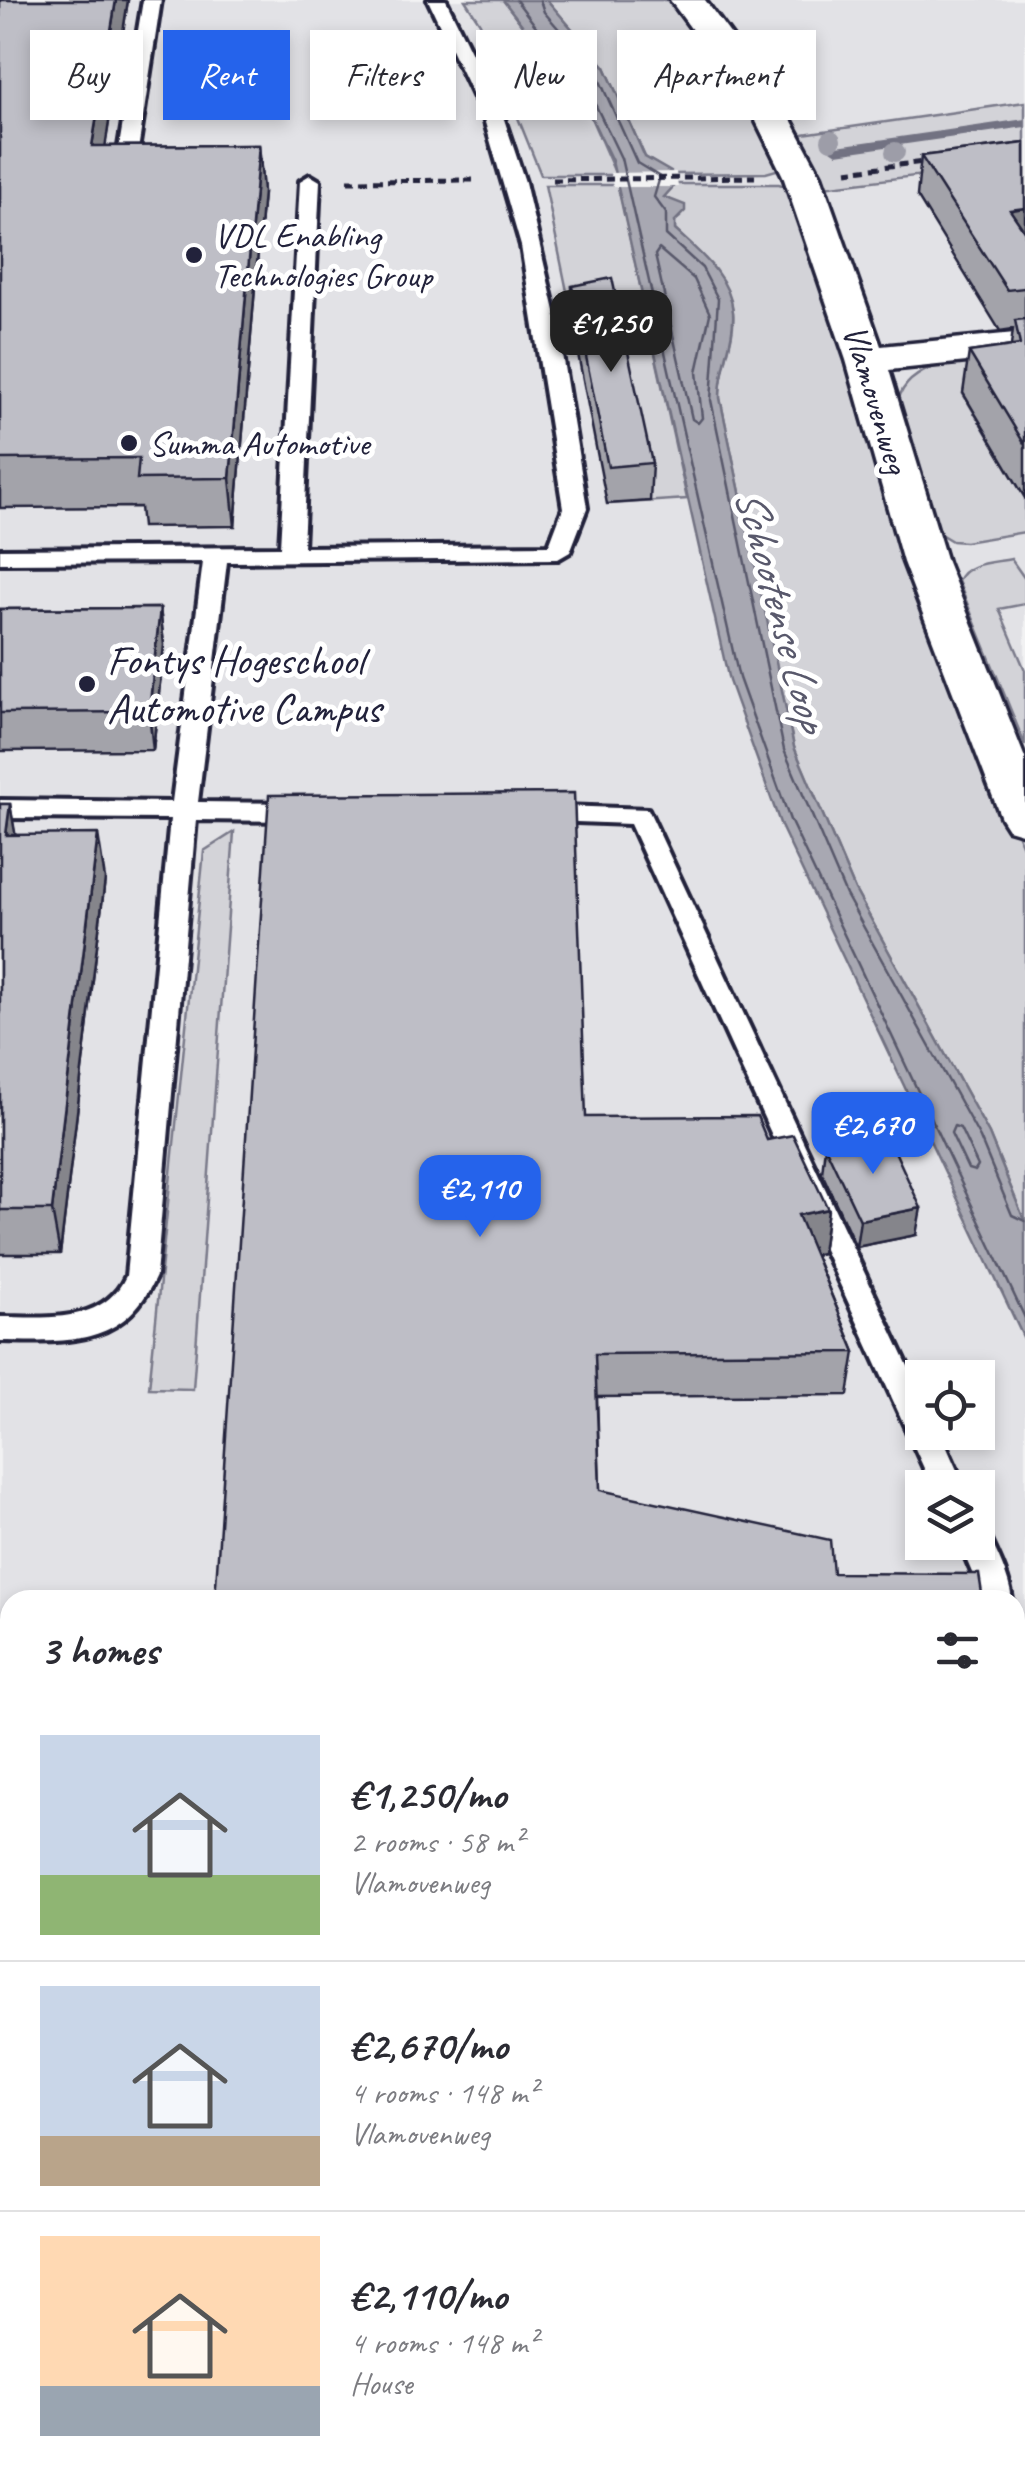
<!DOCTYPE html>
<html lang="en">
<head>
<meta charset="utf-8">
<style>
	body { margin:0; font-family:Caveat,sans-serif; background:#f2f2f3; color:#2b2b33; height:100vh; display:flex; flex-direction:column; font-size:38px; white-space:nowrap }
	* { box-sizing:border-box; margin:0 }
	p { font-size:32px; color:#7c7c81 }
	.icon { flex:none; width:55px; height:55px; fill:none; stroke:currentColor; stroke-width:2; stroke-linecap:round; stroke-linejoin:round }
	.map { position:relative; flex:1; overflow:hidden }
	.sheet { position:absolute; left:0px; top:1590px; width:1025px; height:892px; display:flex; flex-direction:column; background:#fff; border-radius:30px 30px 0 0; box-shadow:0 5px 15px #0003 }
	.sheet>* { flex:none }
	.top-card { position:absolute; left:30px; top:30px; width:965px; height:90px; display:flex; gap:20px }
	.controls { position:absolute; left:905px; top:1360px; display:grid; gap:20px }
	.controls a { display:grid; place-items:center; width:90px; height:90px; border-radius:0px; background:#fff; box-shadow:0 5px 15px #0003; font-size:50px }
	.price { position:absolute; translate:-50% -85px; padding:0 22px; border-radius:20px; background:#2563eb; color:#fff; font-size:32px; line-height:65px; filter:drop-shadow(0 2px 5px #0008) }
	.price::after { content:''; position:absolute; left:50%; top:60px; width:30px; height:22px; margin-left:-15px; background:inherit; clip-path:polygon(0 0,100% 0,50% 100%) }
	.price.current { background:#222; color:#fff }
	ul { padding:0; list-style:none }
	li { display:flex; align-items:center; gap:30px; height:250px; padding:0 40px }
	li+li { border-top:2px solid #e1e1e2 }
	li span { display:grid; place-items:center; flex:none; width:280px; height:200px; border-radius:0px; color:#555 }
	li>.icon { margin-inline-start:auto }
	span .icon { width:120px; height:120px; fill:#fffc; stroke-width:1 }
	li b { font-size:42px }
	h2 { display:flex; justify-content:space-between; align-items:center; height:120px; padding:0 40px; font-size:42px }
	.tag { padding:0 35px; border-radius:0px; background:#fff; box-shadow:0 5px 15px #0003; font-size:35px; line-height:90px }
	.tag.current { background:#2563eb; color:#fff }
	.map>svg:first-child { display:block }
</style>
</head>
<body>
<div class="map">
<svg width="1025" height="2482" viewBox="0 0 1025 2482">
	<rect width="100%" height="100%" fill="#f2f2f3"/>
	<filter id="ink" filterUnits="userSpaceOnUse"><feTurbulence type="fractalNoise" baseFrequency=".01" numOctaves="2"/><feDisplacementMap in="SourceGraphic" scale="20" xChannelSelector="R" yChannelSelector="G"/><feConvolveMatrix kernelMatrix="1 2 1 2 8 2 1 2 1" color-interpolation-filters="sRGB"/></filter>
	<g filter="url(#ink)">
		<path fill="#e2e2e6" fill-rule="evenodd" d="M0 0H1025V2482H0ZM922 1378H978V1432H922ZM922 1488H978V1542H922ZM10 1600H1015V2472H10Z"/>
		<path fill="#d3d3d8" stroke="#7a7a8a" stroke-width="2.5" d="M465 0H503L588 111 616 175H541L480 23Z
			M547 0H673L753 109 780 169 766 173 672 174 645 157 605 67Z
			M1025 102V163L806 189 782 137Z
			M673 184H779L790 188 1007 811 1025 851V1222L989 1134 855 890 794 747 720 398C719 369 736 339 733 312 728 277 699 252 675 230V221L680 217 676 205 664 197Z
			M545 185H618L687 499 611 504Z
			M1025 354 963 394 1025 498V532L965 542 952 541 937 532 898 401C910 355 987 359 1025 354Z
			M1011 559 1025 579V604L999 609 1025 670V745L958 581C966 562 992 563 1011 559Z
			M234 832 193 1389 149 1388 204 851Z"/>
		<path fill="#a8a8b2" stroke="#727282" stroke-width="2.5" d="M503 0H547L605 67 645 157 671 172 673 187 664 197 685 205V211L675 221V230C699 252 730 276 733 312 735 340 719 369 720 398L794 747 855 890 989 1134 1025 1222V1341L781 826 729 681 612 161 588 111Z"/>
		<path fill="#f2f2f3" d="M676 172 678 187H613L610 173Z"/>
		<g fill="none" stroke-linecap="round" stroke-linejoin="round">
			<path stroke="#58586b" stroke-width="2.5" d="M516 0 596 106 621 158 739 678 790 820 1025 1318
				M540 0 544 12 596 72 637 163 660 177 654 197 666 213V235L702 268 718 299 711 400 784 750 846 895 980 1138 1012 1215 1025 1221
				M659 249 694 279 710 314 697 372 702 418 698 423 692 419 655 255Z
				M954 1126 960 1128 978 1166 975 1171 968 1169 951 1133Z"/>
			<path fill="#727282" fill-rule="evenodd" d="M1025 119V127L837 154 831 150 837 146Z"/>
			<g stroke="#22223b" stroke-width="8">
				<path id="service" d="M143 0H161L133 183 123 189 113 183Z
					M428 0H446L504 119 525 182 555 311 587 508 570 552 558 559 227 562 198 802 307 803 320 812 307 821 196 820 156 1276C124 1347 69 1342 0 1341V1317C46 1317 103 1325 126 1276L170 819 0 818V800L172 802 203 562 0 563V549L280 547 300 181 310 175 320 181 303 547 549 545 563 508 521 246 484 119Z
					M533 805 648 809 922 1396V1432H940L965 1488H933L630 824 524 820 520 814 524 808Z
					M978 1529 987 1532C997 1554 1009 1576 1012 1600H978L976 1582 959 1542H978Z
					M1015 1730 1025 1733V1835L1015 1831Z"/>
			</g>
			<g stroke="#22223b" stroke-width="7">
				<path id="minor" d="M670 0H705L785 108 821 176 881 346 1025 332V356L889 370 947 562 1025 758V834L1008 829 1001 818 903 562 846 360 783 176 750 109Z"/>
			</g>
			<path stroke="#22223b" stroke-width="5" stroke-dasharray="8 5" stroke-linecap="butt" d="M847 171 924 162
				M553 180 755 177
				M348 181 475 180"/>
			<use href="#service" fill="#fff" fill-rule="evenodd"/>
			<use href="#minor" fill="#fff" fill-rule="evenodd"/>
		</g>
		<g fill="#9d9da8">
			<circle cx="831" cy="140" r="10"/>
			<circle cx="895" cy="152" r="10"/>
		</g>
		<path fill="#a3a3aa" stroke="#22223b" stroke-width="2.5" d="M0 0H128L105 146 259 145 263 192 235 526 142 527 140 507 0 508Z
			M1025 143V498L963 393 969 352 1011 346 1013 329 1000 331 917 196 921 156Z
			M572 286 652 463 650 501 607 504 572 323Z
			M160 608 164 645 153 750 0 751V609Z
			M0 804H10L15 835 105 879 60 1254H0Z
			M586 1117 767 1140 828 1209 822 1253 815 1255 855 1352 848 1395 597 1397 600 1490 833 1573 215 1600Z
			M825 1146 916 1235 856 1247 822 1173Z"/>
		<path fill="#85858b" stroke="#22223b" stroke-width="2.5" d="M116 0H128L98 193 92 146Z
			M259 145 263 192 235 526 230 478Z
			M1025 208V248L1010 210Z
			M160 608 164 645 153 750 149 712Z
			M10 804 18 849 6 835Z
			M98 834 105 879 60 1254 52 1210Z
			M921 1208 916 1235 856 1247 860 1220Z
			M828 1209 822 1253 793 1259 798 1215Z
			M10 1692V1822L5 1863 0 1845V1774Z"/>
		<path fill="#bebec6" stroke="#22223b" stroke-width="2.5" d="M0 0H116L92 146 259 145 230 478 137 479 139 458 0 459Z
			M1025 143V208L1010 210 1025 232V288L1007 290 921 156Z
			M612 278 652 463 608 467 572 286Z
			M1025 319V445L969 352 1020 345 1015 320Z
			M160 608 149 712 0 713V609Z
			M574 793 586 1117 757 1116 767 1140 793 1135 828 1209 798 1215 855 1352 595 1354 600 1490 830 1540 833 1573 979 1574 983 1600H215L269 795Z
			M0 804H10L6 835 98 834 52 1210H0Z
			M887 1134 921 1208 860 1220 825 1146Z
			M0 1622H10V1692L0 1774Z
			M0 1824H10V2472H1015V1836L1025 1909V2482H0Z"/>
	</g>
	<g fill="#22223b" stroke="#fff" stroke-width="4">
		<circle cx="194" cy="255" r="10"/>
		<circle cx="129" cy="443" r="10"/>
		<circle cx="87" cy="684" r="10"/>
	</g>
	<g text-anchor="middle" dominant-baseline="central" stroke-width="10" stroke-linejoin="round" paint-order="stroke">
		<g font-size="35" fill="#22223b" stroke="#fff" text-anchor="start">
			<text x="214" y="235">VDL Enabling<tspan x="214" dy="40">Technologies Group</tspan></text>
			<text x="149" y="443">Summa Automotive</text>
		</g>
		<g font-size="35" fill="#22223b" stroke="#fff">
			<text transform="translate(876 399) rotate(73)">Vlamovenweg</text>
		</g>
		<g font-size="42" fill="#22223b" stroke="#fff" text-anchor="start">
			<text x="107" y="660">Fontys Hogeschool<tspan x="107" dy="48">Automotive Campus</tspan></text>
		</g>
		<g font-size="45" font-style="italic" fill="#58586b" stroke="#fff">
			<text transform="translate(781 609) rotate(75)">Schootense Loop</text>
		</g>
	</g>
</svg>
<div class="controls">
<a><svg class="icon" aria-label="locate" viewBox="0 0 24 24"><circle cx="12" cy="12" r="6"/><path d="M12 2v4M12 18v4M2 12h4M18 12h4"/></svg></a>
<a><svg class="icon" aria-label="layers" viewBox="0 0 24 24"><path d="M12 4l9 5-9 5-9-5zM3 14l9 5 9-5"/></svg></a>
</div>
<b class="price current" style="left:611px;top:375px">€1,250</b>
<b class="price" style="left:873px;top:1177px">€2,670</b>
<b class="price" style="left:480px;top:1240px">€2,110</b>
<div class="top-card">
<a class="tag">Buy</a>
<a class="tag current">Rent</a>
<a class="tag">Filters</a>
<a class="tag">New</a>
<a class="tag">Apartment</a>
</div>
<section class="sheet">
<h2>3 homes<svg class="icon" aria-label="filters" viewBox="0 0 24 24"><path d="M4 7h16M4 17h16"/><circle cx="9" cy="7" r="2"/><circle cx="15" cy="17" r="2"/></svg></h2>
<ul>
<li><span style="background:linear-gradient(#c9d6e8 70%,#8fb573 0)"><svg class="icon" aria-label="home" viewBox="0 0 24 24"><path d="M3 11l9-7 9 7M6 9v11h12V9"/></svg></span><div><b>€1,250/mo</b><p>2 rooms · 58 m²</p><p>Vlamovenweg</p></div></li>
<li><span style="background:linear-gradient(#c9d6e8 75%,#b9a48a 0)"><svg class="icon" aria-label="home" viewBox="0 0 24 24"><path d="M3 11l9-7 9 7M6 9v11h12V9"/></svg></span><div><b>€2,670/mo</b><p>4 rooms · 148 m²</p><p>Vlamovenweg</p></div></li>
<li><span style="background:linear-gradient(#ffd9b3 75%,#9aa5b1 0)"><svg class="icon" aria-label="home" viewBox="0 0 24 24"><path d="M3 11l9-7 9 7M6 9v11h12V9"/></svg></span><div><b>€2,110/mo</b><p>4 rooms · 148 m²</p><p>House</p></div></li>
</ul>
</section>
</div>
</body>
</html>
